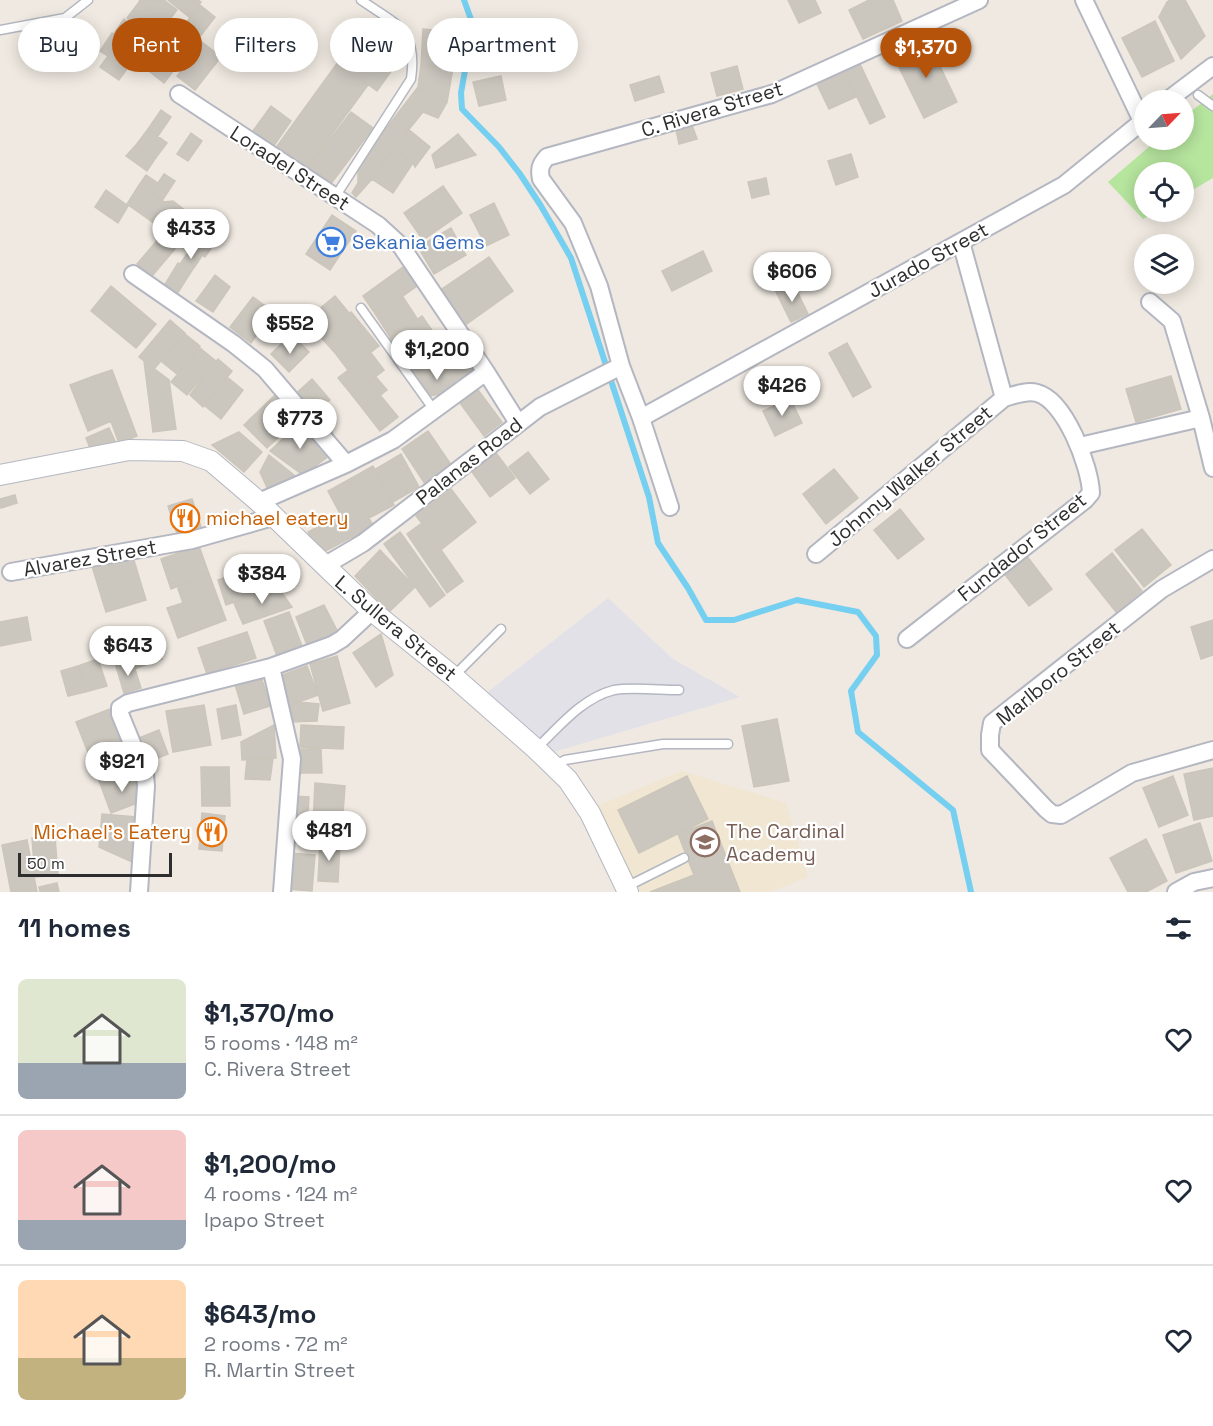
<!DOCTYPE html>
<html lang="en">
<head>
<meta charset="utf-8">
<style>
	body { margin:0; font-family:"Space Grotesk",sans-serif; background:#f6f6f7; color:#1f2937; height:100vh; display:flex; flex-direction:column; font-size:22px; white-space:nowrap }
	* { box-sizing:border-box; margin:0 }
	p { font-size:20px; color:#747a83 }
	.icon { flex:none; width:33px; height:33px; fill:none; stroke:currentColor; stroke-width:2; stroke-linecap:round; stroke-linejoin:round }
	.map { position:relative; height:892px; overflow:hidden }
	.details { display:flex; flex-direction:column; background:#fff; flex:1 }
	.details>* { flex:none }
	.hud { position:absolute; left:18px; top:18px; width:600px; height:54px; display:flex; gap:12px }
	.needle { width:39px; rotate:65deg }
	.tools { position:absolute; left:1134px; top:90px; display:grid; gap:12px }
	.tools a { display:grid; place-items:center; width:60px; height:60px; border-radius:50%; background:#fff; box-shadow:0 3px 15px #0003; font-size:30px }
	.scale { position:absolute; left:18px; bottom:15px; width:154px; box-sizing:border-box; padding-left:6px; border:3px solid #2e2e2e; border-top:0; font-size:16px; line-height:21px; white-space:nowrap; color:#2e2e2e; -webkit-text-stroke:4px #fff; paint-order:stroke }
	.price { position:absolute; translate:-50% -51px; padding:0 14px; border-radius:21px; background:#fff; color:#222; font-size:20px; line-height:39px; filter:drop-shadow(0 2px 3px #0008) }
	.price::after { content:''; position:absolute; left:50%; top:36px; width:18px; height:14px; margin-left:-9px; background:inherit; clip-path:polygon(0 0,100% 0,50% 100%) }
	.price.current { background:#b45309; color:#fff }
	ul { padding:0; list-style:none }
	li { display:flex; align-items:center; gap:18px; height:150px; padding:0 18px }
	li+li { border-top:2px solid #e0e1e3 }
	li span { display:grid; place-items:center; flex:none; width:168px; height:120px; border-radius:9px; color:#555 }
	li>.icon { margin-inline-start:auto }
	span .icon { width:72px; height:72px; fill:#fffc; stroke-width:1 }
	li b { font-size:26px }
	h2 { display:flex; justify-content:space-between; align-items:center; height:72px; padding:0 18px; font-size:26px }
	.chip { padding:0 21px; border-radius:27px; background:#fff; box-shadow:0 3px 15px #0003; font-size:21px; line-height:54px }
	.chip.current { background:#b45309; color:#fff }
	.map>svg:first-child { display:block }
</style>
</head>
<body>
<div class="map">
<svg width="1213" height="892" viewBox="0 0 1213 892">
	<rect width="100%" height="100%" fill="#efe9e1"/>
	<path fill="#e3e1e8" d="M608 598 673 659 740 697 550 753 480 698Z"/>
	<path fill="#f0e6d1" d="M682 771 786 803 808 877 770 892H636L597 806Z"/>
	<path fill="#b6e59e" d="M1213 94V178L1184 195V172H1144V212H1156L1143 219 1108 182 1157 140H1184V117Z"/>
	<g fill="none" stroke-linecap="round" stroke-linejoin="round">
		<path stroke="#75cff0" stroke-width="6" d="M464 0 473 25 461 93 462 109 499 147 520 174 541 206 571 258 649 497 658 543 688 588 706 620H734L797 600 858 612 876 636 877 655 851 691 858 732 953 810 971 892"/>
	</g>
	<path fill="#cbc7bf" stroke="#cbc5ba" stroke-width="1.5" d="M140 0H164L177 10 167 23 139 2Z
		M168 0H198L201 2 189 17Z
		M788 0H815L821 13 799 23Z
		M869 0H893L902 21 863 39 849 10Z
		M1170 0H1185L1205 36 1181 59 1159 17 1167 2Z
		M139 2 167 23 171 18 182 28 167 48 127 18Z
		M200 5 215 17 198 39 182 28Z
		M124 19 137 29 127 43 114 33Z
		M1155 21 1174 61 1142 77 1122 38Z
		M182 28 198 39 164 83 149 71Z
		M137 29 165 51 157 61 129 40Z
		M423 29 456 32 453 68 421 65Z
		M112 33 139 52 119 80 100 67 108 56 100 51Z
		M344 34 392 70 377 91 338 62 343 55 334 48Z
		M198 39 221 57 195 90 177 76 192 57 187 53Z
		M928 41 957 102 924 118 894 57Z
		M338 62 368 85 302 175 272 153Z
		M860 64 885 117 870 124 845 72Z
		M421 65 453 68 447 102 418 87Z
		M737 66 743 89 717 96 711 73Z
		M844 72 856 97 829 109 817 84Z
		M501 76 506 100 479 106 473 82Z
		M659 76 664 92 635 101 630 85Z
		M418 87 447 102 438 118 423 112 393 149 372 179 356 197 352 193 358 183V165Z
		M271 106 291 121 271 150 250 135Z
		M161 110 171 117 158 136 148 129Z
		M351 112 373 128 330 185 308 168Z
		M692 125 697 139 679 144 676 130Z
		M148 129 167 143 155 159 136 145Z
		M408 129 430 147 415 167 413 163 393 149Z
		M191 133 202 141 188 161 177 154Z
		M458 134 476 155 436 168 432 155Z
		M136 145 155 159 147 171 126 156Z
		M393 149 413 163 393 193 372 179Z
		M851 154 858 177 836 185 828 161Z
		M164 174 175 181 162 201 139 185 146 175 158 183Z
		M766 178 769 194 752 198 748 182Z
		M139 185 164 202 151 221 127 204Z
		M443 186 462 213 423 240 404 213Z
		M106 190 128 206 118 223 95 207Z
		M173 201 199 221 182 244 151 221 164 202Z
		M494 203 509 235 486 246 470 215Z
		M332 215 356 231 330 270 306 254Z
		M214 218 226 227 205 257 184 243 196 227 204 232Z
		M451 228 466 255 434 274 418 247Z
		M160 237 175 249 152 276 137 264Z
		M191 248 202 256 191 272 180 264Z
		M703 251 712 271 672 291 662 271Z
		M489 257 513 291 464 326 439 291Z
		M178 263 191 272 177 294 164 286Z
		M403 267 417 286 376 315 363 296Z
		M215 275 230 287 213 312 196 301Z
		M793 283 808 314 791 322 776 292Z
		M111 286 156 324 136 348 91 311Z
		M335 296 349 313 320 336 307 319Z
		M253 297 273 312 251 343 230 327Z
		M403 297 418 320 390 337 376 315Z
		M351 312 365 329 335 353 320 336Z
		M422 316 451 358 443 365 441 363 417 382 388 340Z
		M170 320 185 333 154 369 139 357Z
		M365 329 379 346 348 370 335 353Z
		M185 334 200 346 177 374 162 362Z
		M296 339 309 352 289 372 271 354 281 344 287 349Z
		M847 343 871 387 853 397 829 353Z
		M200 348 216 361 187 395 171 382Z
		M462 352 474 369 455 381 443 365Z
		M371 353 384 370 352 395 338 378Z
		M218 359 232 371 203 407 190 395Z
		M144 361 169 380 176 429 153 432Z
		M441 363 456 383 441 394 430 396 418 380Z
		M112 370 137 436 119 443 94 376Z
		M94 376 111 421 88 431 70 385Z
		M375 376 387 390 363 409 352 395Z
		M1171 376 1181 409 1136 422 1126 389Z
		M227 377 243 390 221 419 205 406Z
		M312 379 330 400 312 417 293 396Z
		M478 390 502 422 484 436 460 403Z
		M275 395 298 419 267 448 244 425Z
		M380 395 398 417 380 431 363 409Z
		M790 398 802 423 775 436 763 411Z
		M300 423 329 456 303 475 270 451Z
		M109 428 116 443 92 453 86 438Z
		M428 431 454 469 427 487 402 449Z
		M239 432 262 452 244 472 212 445Z
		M528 452 549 479 530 494 509 467Z
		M496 453 515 478 490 497 472 472Z
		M401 454 419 487 393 502 374 470Z
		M269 455 299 479 269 492 260 472Z
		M373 466 394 505 369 518 348 480Z
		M834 469 858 498 826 524 803 494Z
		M348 480 375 529 354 540 328 491Z
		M451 489 476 522 442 549 416 516Z
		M15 495 17 503 1 508 0 499Z
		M192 499 202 530 178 537 168 506Z
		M900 509 924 539 898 559 874 530Z
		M341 514 352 537 320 554 308 532Z
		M422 523 463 581 447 593 407 534Z
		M1142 529 1171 565 1144 587 1115 550Z
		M400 532 445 595 430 607 384 544Z
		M199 546 209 574 171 589 161 559Z
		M380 550 415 587 389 612 355 576Z
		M1112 553 1142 591 1116 612 1086 574Z
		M132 554 146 600 106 612 92 566Z
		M1026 555 1052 589 1029 606 1003 572Z
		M282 558 290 581 260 592 252 568Z
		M249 569 257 594 226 605 218 580Z
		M209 574 226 620 178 638 167 608 183 603 177 586Z
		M277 586 292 607 243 624 234 603Z
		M324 605 338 632 307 645 296 617Z
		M289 612 302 646 277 656 264 621Z
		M27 617 31 640 0 646V622Z
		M1213 620V655L1201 659 1191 627Z
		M247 632 256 658 207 674 198 648Z
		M381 634 393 675 376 687 353 653Z
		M157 646 162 659 131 670 126 657Z
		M337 656 350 703 323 711 310 664Z
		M98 659 107 686 85 692 78 666Z
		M128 660 131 670 135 669 141 688 124 693 115 663Z
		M78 666 85 692 68 696 61 671Z
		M307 666 318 695 288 706 277 677Z
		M260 673 270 706 244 714 234 681Z
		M298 702 319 704 317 721 290 722 288 706Z
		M204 705 211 745 173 752 166 711Z
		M236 705 241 735 222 739 217 709Z
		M110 709 120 737 87 750 76 722Z
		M777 719 789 781 754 787 742 726Z
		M274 725 276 758 242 760 241 742Z
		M301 725 344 727 343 749 300 747Z
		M159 730 168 754 147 762 139 738Z
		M120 737 135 769 101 786 87 750Z
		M293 749H321L322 773H294Z
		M273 758 270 780 245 779 247 759Z
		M201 767H229L230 806H202Z
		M1213 768V816L1194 820 1184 774Z
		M137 773 140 802 111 813 101 786Z
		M687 776 708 819 639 853 618 810Z
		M1173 776 1188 815 1159 827 1143 788Z
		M315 783 345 786 342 827 313 825Z
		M292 796 309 797 307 829 290 828Z
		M202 813 225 816 222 851 199 849Z
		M102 814 136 817 132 862 99 847Z
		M712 821 740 892H650L694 875 678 834Z
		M1200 823 1212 861 1176 873 1163 835Z
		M55 837 58 875 35 877 32 838Z
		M1146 839 1167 881 1146 892H1128L1110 858Z
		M27 840 37 892H11L2 845Z
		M320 842 340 844 338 882 318 881Z
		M289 853 315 855 312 891 286 889Z
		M57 883 59 892H40L39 887Z"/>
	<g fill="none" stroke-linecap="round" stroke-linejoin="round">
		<g stroke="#b4b7c1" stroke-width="11">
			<path id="service" d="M0 30 65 18 88 0
				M1198 95 1213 106
				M335 197 411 79C418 29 397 25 361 0
				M361 308 434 410
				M454 676 501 629
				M537 748C559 727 582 698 614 690 630 687 661 690 679 690
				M554 766 565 760 663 744H728
				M626 887 684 858"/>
		</g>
		<g stroke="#b4b7c1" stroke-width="20">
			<path id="minor" d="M1084 0 1142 121
				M179 94 378 225 401 246 486 372 518 423
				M1168 100 1213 66
				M133 274 234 344 265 369 346 464
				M1150 302 1172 321 1201 418 1213 468
				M641 418 1064 185 1144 120
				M1080 446 1201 418
				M259 502 346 464 393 440 486 372
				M670 507 641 418 621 366 599 286 573 223 541 179C539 169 540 165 547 157L772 94 979 0
				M816 554 1004 398
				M1213 559 1162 589 992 723 990 735V750L1046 809 1052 814 1061 815 1132 773 1213 750
				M324 566 363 543 540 407 621 366
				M11 572 192 540 273 517
				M907 639 1085 500 1091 493C1090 466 1065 400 1037 393 1027 390 1014 395 1004 398L961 242
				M271 667 292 759 282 892
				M139 892 146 786 145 775 120 714V708L128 703 271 667 332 645 342 639 372 611
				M1176 892 1194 882 1213 878"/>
		</g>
		<g stroke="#b4b7c1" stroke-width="22">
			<path id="tertiary" d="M0 475 129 450 183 451 211 461 259 502 372 611 454 677 536 749 568 780 590 813 628 892"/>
		</g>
		<use href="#service" stroke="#fff" stroke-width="8"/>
		<use href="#minor" stroke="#fff" stroke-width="16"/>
		<use href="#tertiary" stroke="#fff" stroke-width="20"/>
	</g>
	<defs>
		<g id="supermarket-ring" transform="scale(1.5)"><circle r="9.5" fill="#fff" stroke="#3f7fe0" stroke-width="1.5"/><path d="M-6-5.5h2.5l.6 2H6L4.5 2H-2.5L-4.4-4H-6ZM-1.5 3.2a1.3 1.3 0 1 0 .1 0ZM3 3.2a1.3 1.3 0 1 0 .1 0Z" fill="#3f7fe0"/></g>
		<g id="restaurant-ring" transform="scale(1.5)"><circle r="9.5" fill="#fff" stroke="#e8710a" stroke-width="1.5"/><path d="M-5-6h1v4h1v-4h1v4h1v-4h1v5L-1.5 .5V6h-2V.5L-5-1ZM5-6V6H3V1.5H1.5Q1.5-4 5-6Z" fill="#e8710a"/></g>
		<g id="school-ring" transform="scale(1.5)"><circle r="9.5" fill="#fff" stroke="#8d6e63" stroke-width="1.5"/><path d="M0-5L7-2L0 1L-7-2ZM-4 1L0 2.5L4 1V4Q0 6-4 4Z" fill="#8d6e63"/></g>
	</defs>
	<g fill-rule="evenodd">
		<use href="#supermarket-ring" x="331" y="242"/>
		<use href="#restaurant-ring" x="185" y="518"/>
		<use href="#restaurant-ring" x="212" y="832"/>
		<use href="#school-ring" x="705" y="842"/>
	</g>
	<g text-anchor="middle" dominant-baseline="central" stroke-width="4.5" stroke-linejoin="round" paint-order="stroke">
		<g font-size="20" fill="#2e2e2e" stroke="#fff">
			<text transform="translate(712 109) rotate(-17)">C. Rivera Street</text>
			<text transform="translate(290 168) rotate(33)">Loradel Street</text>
			<text transform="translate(928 260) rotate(-29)">Jurado Street</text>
			<text transform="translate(469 461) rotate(-38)">Palanas Road</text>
			<text transform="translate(910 476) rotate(-40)">Johnny Walker Street</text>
			<text transform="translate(1022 547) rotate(-39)">Fundador Street</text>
			<text transform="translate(90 558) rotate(-10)">Alvarez Street</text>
			<text transform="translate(396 628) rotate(40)">L. Sullera Street</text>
			<text transform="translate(1058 673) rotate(-39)">Marlboro Street</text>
		</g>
		<g font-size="20" fill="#366cbe" stroke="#fff" text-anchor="start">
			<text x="352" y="242">Sekania Gems</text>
		</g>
		<g font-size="20" fill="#c56008" stroke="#fff" text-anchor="start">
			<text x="206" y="518">michael eatery</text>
			<text x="191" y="832" text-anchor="end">Michael's Eatery</text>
		</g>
		<g font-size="20" fill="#785e54" stroke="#fff" text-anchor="start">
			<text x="726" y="831">The Cardinal<tspan x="726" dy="23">Academy</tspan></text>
		</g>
	</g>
</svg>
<div class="tools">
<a><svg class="needle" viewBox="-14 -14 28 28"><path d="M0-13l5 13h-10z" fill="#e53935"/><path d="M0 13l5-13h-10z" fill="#747a83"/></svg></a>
<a><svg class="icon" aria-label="locate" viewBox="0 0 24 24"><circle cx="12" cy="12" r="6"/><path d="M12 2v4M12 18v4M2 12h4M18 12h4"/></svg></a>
<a><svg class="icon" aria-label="layers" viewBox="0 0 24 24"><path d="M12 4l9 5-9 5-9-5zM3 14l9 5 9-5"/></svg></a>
</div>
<div class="scale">50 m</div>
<b class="price current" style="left:926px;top:79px">$1,370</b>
<b class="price" style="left:191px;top:260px">$433</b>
<b class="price" style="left:792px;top:303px">$606</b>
<b class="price" style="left:290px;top:355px">$552</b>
<b class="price" style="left:437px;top:381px">$1,200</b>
<b class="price" style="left:782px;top:417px">$426</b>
<b class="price" style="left:300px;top:450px">$773</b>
<b class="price" style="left:262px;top:605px">$384</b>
<b class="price" style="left:128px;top:677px">$643</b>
<b class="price" style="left:122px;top:793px">$921</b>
<b class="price" style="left:329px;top:862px">$481</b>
<div class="hud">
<a class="chip">Buy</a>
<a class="chip current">Rent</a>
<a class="chip">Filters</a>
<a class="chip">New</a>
<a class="chip">Apartment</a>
</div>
</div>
<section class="details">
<h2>11 homes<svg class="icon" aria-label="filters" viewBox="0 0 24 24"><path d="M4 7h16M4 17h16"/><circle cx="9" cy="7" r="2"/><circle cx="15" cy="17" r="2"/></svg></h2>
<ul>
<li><span style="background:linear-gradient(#dfe7d0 70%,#9aa5b1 0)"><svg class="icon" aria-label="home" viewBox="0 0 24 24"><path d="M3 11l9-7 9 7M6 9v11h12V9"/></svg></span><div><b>$1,370/mo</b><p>5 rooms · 148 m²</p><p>C. Rivera Street</p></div><svg class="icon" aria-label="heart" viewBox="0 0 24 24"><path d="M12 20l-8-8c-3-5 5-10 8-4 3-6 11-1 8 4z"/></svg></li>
<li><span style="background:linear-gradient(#f6c9c9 75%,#9aa5b1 0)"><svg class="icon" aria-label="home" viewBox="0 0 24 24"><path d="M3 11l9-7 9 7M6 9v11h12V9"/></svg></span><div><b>$1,200/mo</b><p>4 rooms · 124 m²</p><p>Ipapo Street</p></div><svg class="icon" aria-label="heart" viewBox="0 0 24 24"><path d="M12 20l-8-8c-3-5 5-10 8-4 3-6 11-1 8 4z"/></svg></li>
<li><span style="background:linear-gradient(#ffd9b3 65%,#c2b280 0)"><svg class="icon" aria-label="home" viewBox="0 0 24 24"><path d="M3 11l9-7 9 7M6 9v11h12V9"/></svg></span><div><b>$643/mo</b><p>2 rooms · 72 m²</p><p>R. Martin Street</p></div><svg class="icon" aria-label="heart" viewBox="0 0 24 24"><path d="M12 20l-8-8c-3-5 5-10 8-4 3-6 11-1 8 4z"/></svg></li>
</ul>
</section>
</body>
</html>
